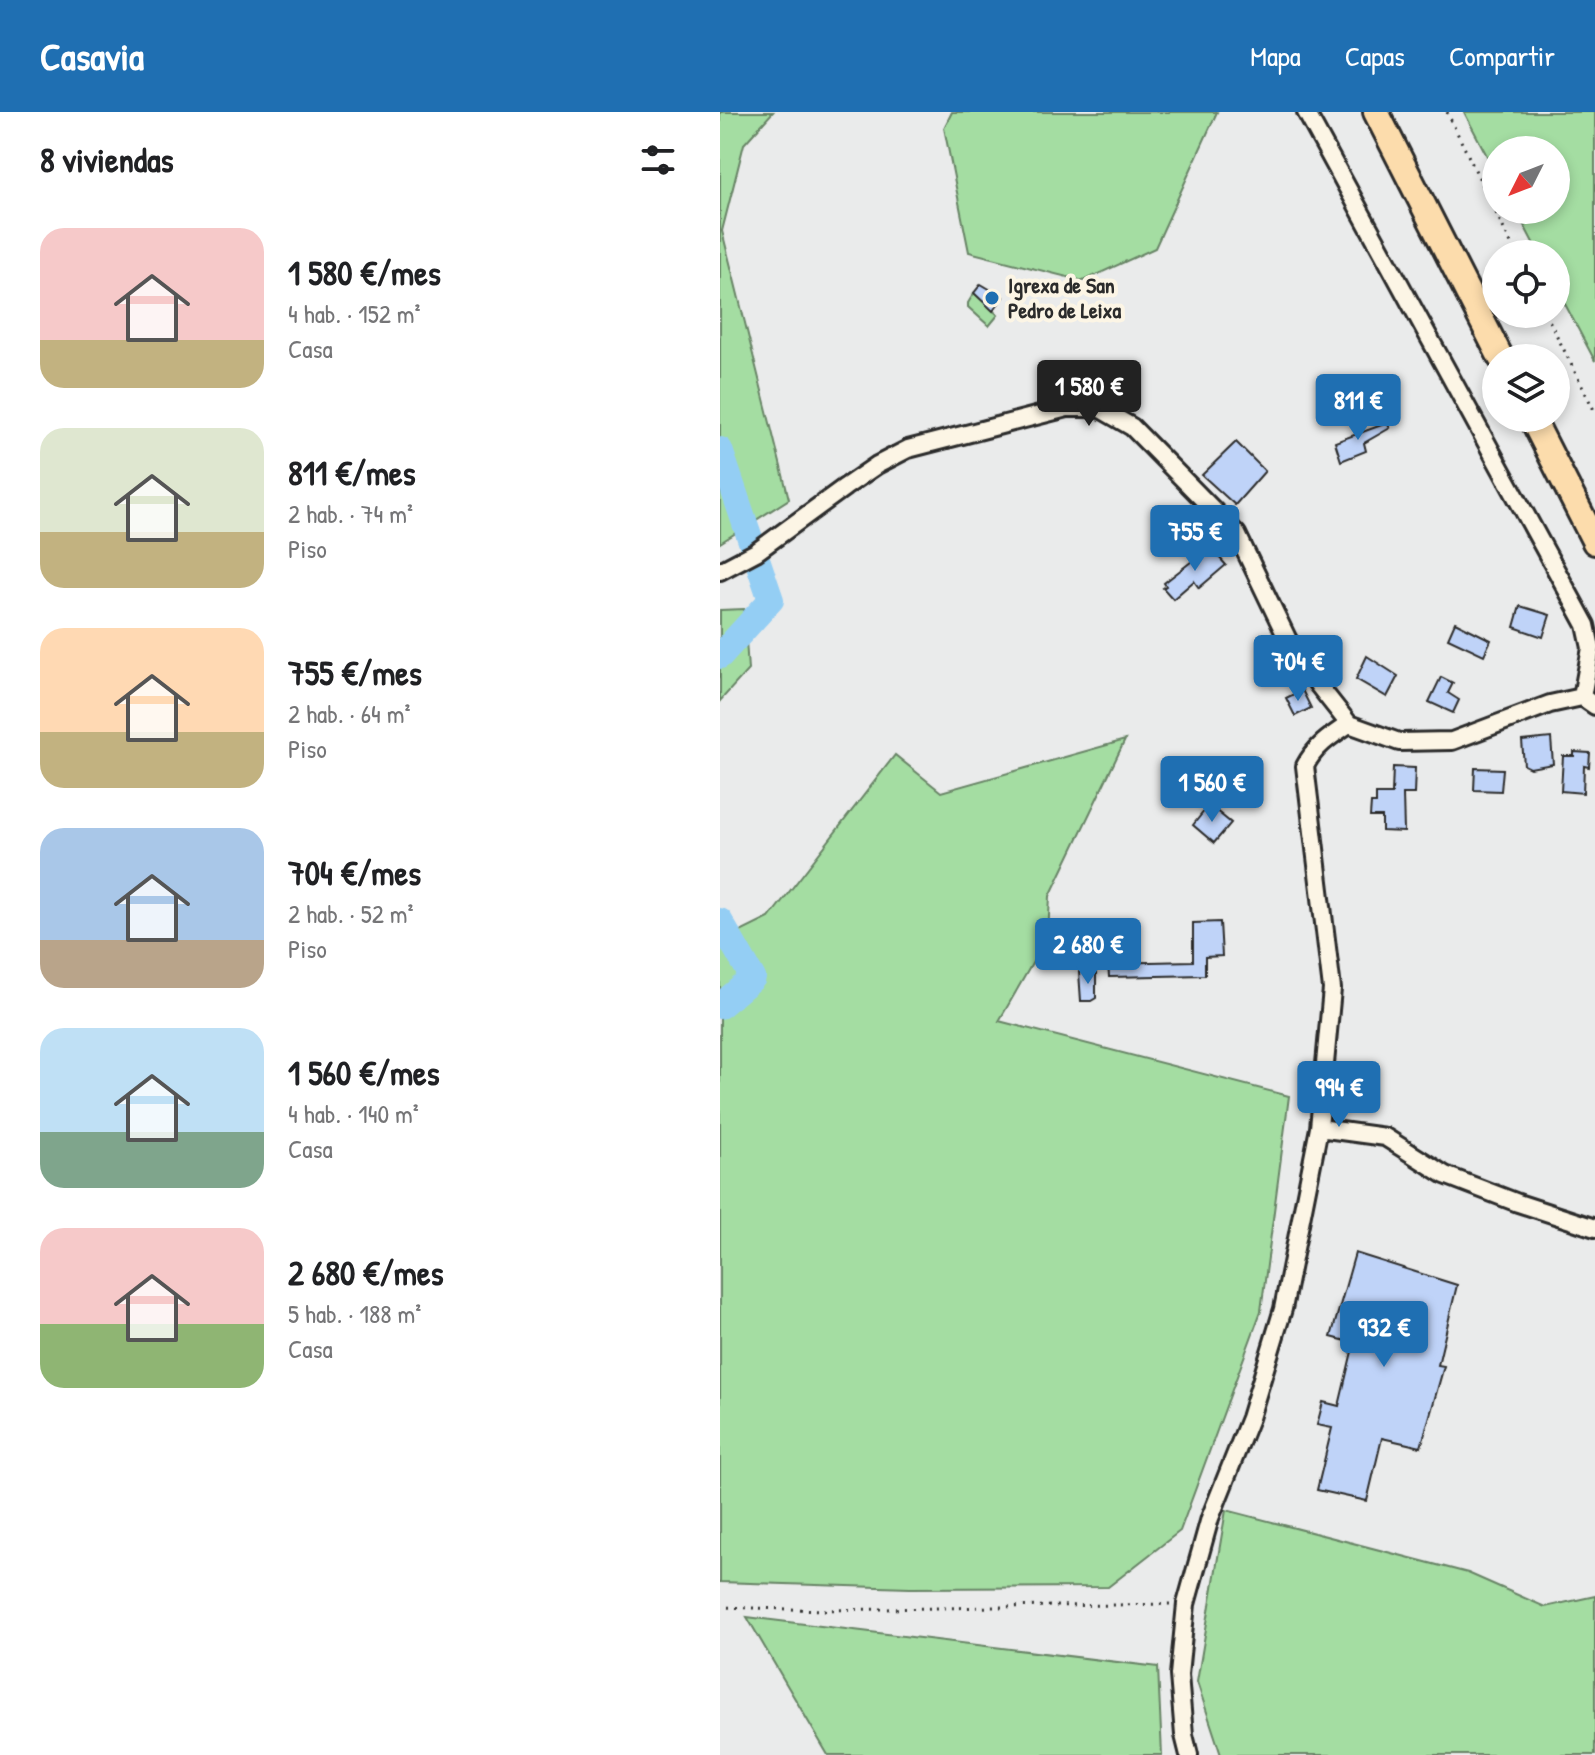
<!DOCTYPE html>
<html lang="es">
<head>
<meta charset="utf-8">
<style>
	body { margin:0; font-family:"Patrick Hand",sans-serif; background:#f2f2f2; color:#202124; height:100vh; display:flex; flex-direction:column; font-size:30px; white-space:nowrap }
	* { box-sizing:border-box; margin:0 }
	p { font-size:26px; color:#757577 }
	.icon { flex:none; width:44px; height:44px; fill:none; stroke:currentColor; stroke-width:2; stroke-linecap:round; stroke-linejoin:round }
	.map { position:relative; flex:1; overflow:hidden }
	.drawer { display:flex; flex-direction:column; background:#fff; width:720px }
	.drawer>* { flex:none }
	.needle { width:52px; rotate:228deg }
	.fabs { position:absolute; left:762px; top:24px; display:grid; gap:16px }
	.fabs a { display:grid; place-items:center; width:88px; height:88px; border-radius:50%; background:#fff; box-shadow:0 4px 12px #0003; font-size:40px }
	.price { position:absolute; translate:-50% -68px; padding:0 18px; border-radius:8px; background:#1f6fb2; color:#fff; font-size:26px; line-height:52px; filter:drop-shadow(0 2px 4px #0008) }
	.price::after { content:''; position:absolute; left:50%; top:48px; width:24px; height:18px; margin-left:-12px; background:inherit; clip-path:polygon(0 0,100% 0,50% 100%) }
	.price.selected { background:#222; color:#fff }
	ul { padding:0; list-style:none }
	li { display:flex; align-items:center; gap:24px; height:200px; padding:0 40px }
	li span { display:grid; place-items:center; flex:none; width:224px; height:160px; border-radius:24px; color:#555 }
	li>.icon { margin-inline-start:auto }
	span .icon { width:96px; height:96px; fill:#fffc; stroke-width:1 }
	li b { font-size:34px }
	h2 { display:flex; justify-content:space-between; align-items:center; height:96px; padding:0 40px; font-size:34px }
	header { display:flex; align-items:center; gap:48px; box-sizing:border-box; height:112px; padding:0 40px; background:#1f6fb2; color:#fff }
	header strong { font-size:38px }
	nav { display:flex; gap:44px; margin-inline-start:auto; font-size:28px }
	main { display:flex; flex:1; min-height:0 }
	.map>svg:first-child { display:block }
</style>
</head>
<body>
<header>
<strong>Casavia</strong>
<nav><a>Mapa</a><a>Capas</a><a>Compartir</a></nav>
</header>
<main>
<section class="drawer">
<h2>8 viviendas<svg class="icon" aria-label="filters" viewBox="0 0 24 24"><path d="M4 7h16M4 17h16"/><circle cx="9" cy="7" r="2"/><circle cx="15" cy="17" r="2"/></svg></h2>
<ul>
<li><span style="background:linear-gradient(#f6c9c9 70%,#c2b280 0)"><svg class="icon" aria-label="home" viewBox="0 0 24 24"><path d="M3 11l9-7 9 7M6 9v11h12V9"/></svg></span><div><b>1 580 €/mes</b><p>4 hab. · 152 m²</p><p>Casa</p></div></li>
<li><span style="background:linear-gradient(#dfe7d0 65%,#c2b280 0)"><svg class="icon" aria-label="home" viewBox="0 0 24 24"><path d="M3 11l9-7 9 7M6 9v11h12V9"/></svg></span><div><b>811 €/mes</b><p>2 hab. · 74 m²</p><p>Piso</p></div></li>
<li><span style="background:linear-gradient(#ffd9b3 65%,#c2b280 0)"><svg class="icon" aria-label="home" viewBox="0 0 24 24"><path d="M3 11l9-7 9 7M6 9v11h12V9"/></svg></span><div><b>755 €/mes</b><p>2 hab. · 64 m²</p><p>Piso</p></div></li>
<li><span style="background:linear-gradient(#a9c7e8 70%,#b9a48a 0)"><svg class="icon" aria-label="home" viewBox="0 0 24 24"><path d="M3 11l9-7 9 7M6 9v11h12V9"/></svg></span><div><b>704 €/mes</b><p>2 hab. · 52 m²</p><p>Piso</p></div></li>
<li><span style="background:linear-gradient(#bfe0f5 65%,#7fa58c 0)"><svg class="icon" aria-label="home" viewBox="0 0 24 24"><path d="M3 11l9-7 9 7M6 9v11h12V9"/></svg></span><div><b>1 560 €/mes</b><p>4 hab. · 140 m²</p><p>Casa</p></div></li>
<li><span style="background:linear-gradient(#f6c9c9 60%,#8fb573 0)"><svg class="icon" aria-label="home" viewBox="0 0 24 24"><path d="M3 11l9-7 9 7M6 9v11h12V9"/></svg></span><div><b>2 680 €/mes</b><p>5 hab. · 188 m²</p><p>Casa</p></div></li>
</ul>
</section>
<div class="map">
<svg width="875" height="1643" viewBox="0 0 875 1643">
	<rect width="100%" height="100%" fill="#eaebeb"/>
	<filter id="ink" filterUnits="userSpaceOnUse"><feTurbulence type="fractalNoise" baseFrequency=".0125" numOctaves="2"/><feDisplacementMap in="SourceGraphic" scale="16" xChannelSelector="R" yChannelSelector="G"/><feConvolveMatrix kernelMatrix="1 2 1 2 8 2 1 2 1" color-interpolation-filters="sRGB"/></filter>
	<g filter="url(#ink)">
		<path fill="#a4dda2" stroke="#688466" stroke-width="2" d="M0 0H53L24 32 2 119 69 387 0 431Z
			M232 0H497L435 136 363 169 249 140 224 16Z
			M744 0H875V249L836 175V142H819L796 98H836V38H776V61Z
			M254 181 278 203 269 214 248 195V191Z
			M24 497 28 558 0 589V498Z
			M405 628 330 784 328 824 279 909 569 984 541 1199 460 1419 388 1475 190 1476 0 1470V830L49 806 175 643 221 680Z
			M506 1398 748 1461 825 1495 875 1484V1643H501L477 1570Z
			M27 1505 438 1555 442 1643H108Z"/>
		<g fill="none" stroke-linecap="round" stroke-linejoin="round">
			<path stroke="#94cef4" stroke-width="26" d="M0 338 51 488 0 544
				M0 809 33 866 0 894"/>
		</g>
		<path fill="#bfd3f8" stroke="#2b2b2b" stroke-width="2" d="M261 172 283 185 273 199 254 181Z
			M667 311 670 316 644 331 646 339 621 349 615 330Z
			M516 330 545 359 515 393 482 363Z
			M490 435 506 453 479 476 474 469 453 487 443 476 446 474 444 471Z
			M800 494 830 503 823 525 794 515Z
			M735 510 771 528 764 543 728 526Z
			M647 544 678 564 667 585 636 567Z
			M721 565 733 571 728 581 739 588 733 601 709 590Z
			M582 578 591 596 575 604 566 586Z
			M831 626 833 652 810 656 804 653 802 629Z
			M854 640 870 641 869 655 864 654 863 681 841 679 843 644H854Z
			M673 655 695 656 694 682H683L684 720 662 719V705H650L651 691H656V682H672Z
			M755 656 783 657 781 679 754 678Z
			M489 693 511 711 494 731 473 713Z
			M500 810 502 844 485 845V863L389 865 388 851 473 849V811Z
			M371 858 376 861V886L371 889H361L359 860Z
			M635 1141 737 1173 718 1253 724 1254 701 1335 662 1326 647 1389 597 1378 612 1316 597 1313 603 1290 619 1294 634 1231 611 1225Z"/>
		<g fill="none" stroke-linecap="round" stroke-linejoin="round">
			<g stroke="#2b2b2b" stroke-width="22">
				<path id="minor" d="M586 0 866 513 871 536 862 585
					M0 459 36 440 125 375 157 353 188 337 347 296H379L412 315 517 422 568 528 599 574 629 612
					M599 1016 665 1025 725 1063 798 1091 875 1116
					M469 1643 464 1623 459 1563 466 1492 490 1406 530 1306 563 1197 599 1016 612 877 585 654C595 634 611 624 629 612L679 630 732 629 830 592 862 585 875 594"/>
			</g>
			<g stroke="#2b2b2b" stroke-width="30">
				<path id="highway" d="M656 0 781 246
					M812 306 875 430"/>
			</g>
			<path stroke="#2b2b2b" stroke-width="3" stroke-dasharray="2 6" stroke-linecap="butt" d="M727 0 796 142
				M826 202 875 300
				M0 1495 104 1498 451 1492"/>
			<use href="#minor" stroke="#fcf5e5" stroke-width="16"/>
			<use href="#highway" stroke="#fcdcac" stroke-width="24"/>
		</g>
	</g>
	<circle fill="#1f6fb2" stroke="#fcf5e5" stroke-width="3" cx="272" cy="186" r="8"/>
	<g text-anchor="middle" dominant-baseline="central" stroke-width="8" stroke-linejoin="round" paint-order="stroke">
		<g font-size="22" font-weight="bold" fill="#2b2b2b" stroke="#fcf5e5" text-anchor="start">
			<text x="288" y="173">Igrexa de San<tspan x="288" dy="25">Pedro de Leixa</tspan></text>
		</g>
	</g>
</svg>
<div class="fabs">
<a><svg class="needle" viewBox="-14 -14 28 28"><path d="M0-13l5 13h-10z" fill="#e53935"/><path d="M0 13l5-13h-10z" fill="#757577"/></svg></a>
<a><svg class="icon" aria-label="locate" viewBox="0 0 24 24"><circle cx="12" cy="12" r="6"/><path d="M12 2v4M12 18v4M2 12h4M18 12h4"/></svg></a>
<a><svg class="icon" aria-label="layers" viewBox="0 0 24 24"><path d="M12 4l9 5-9 5-9-5zM3 14l9 5 9-5"/></svg></a>
</div>
<b class="price selected" style="left:369px;top:316px">1 580 €</b>
<b class="price" style="left:638px;top:330px">811 €</b>
<b class="price" style="left:475px;top:461px">755 €</b>
<b class="price" style="left:578px;top:591px">704 €</b>
<b class="price" style="left:492px;top:712px">1 560 €</b>
<b class="price" style="left:368px;top:874px">2 680 €</b>
<b class="price" style="left:619px;top:1017px">994 €</b>
<b class="price" style="left:664px;top:1257px">932 €</b>
</div>
</main>
</body>
</html>
